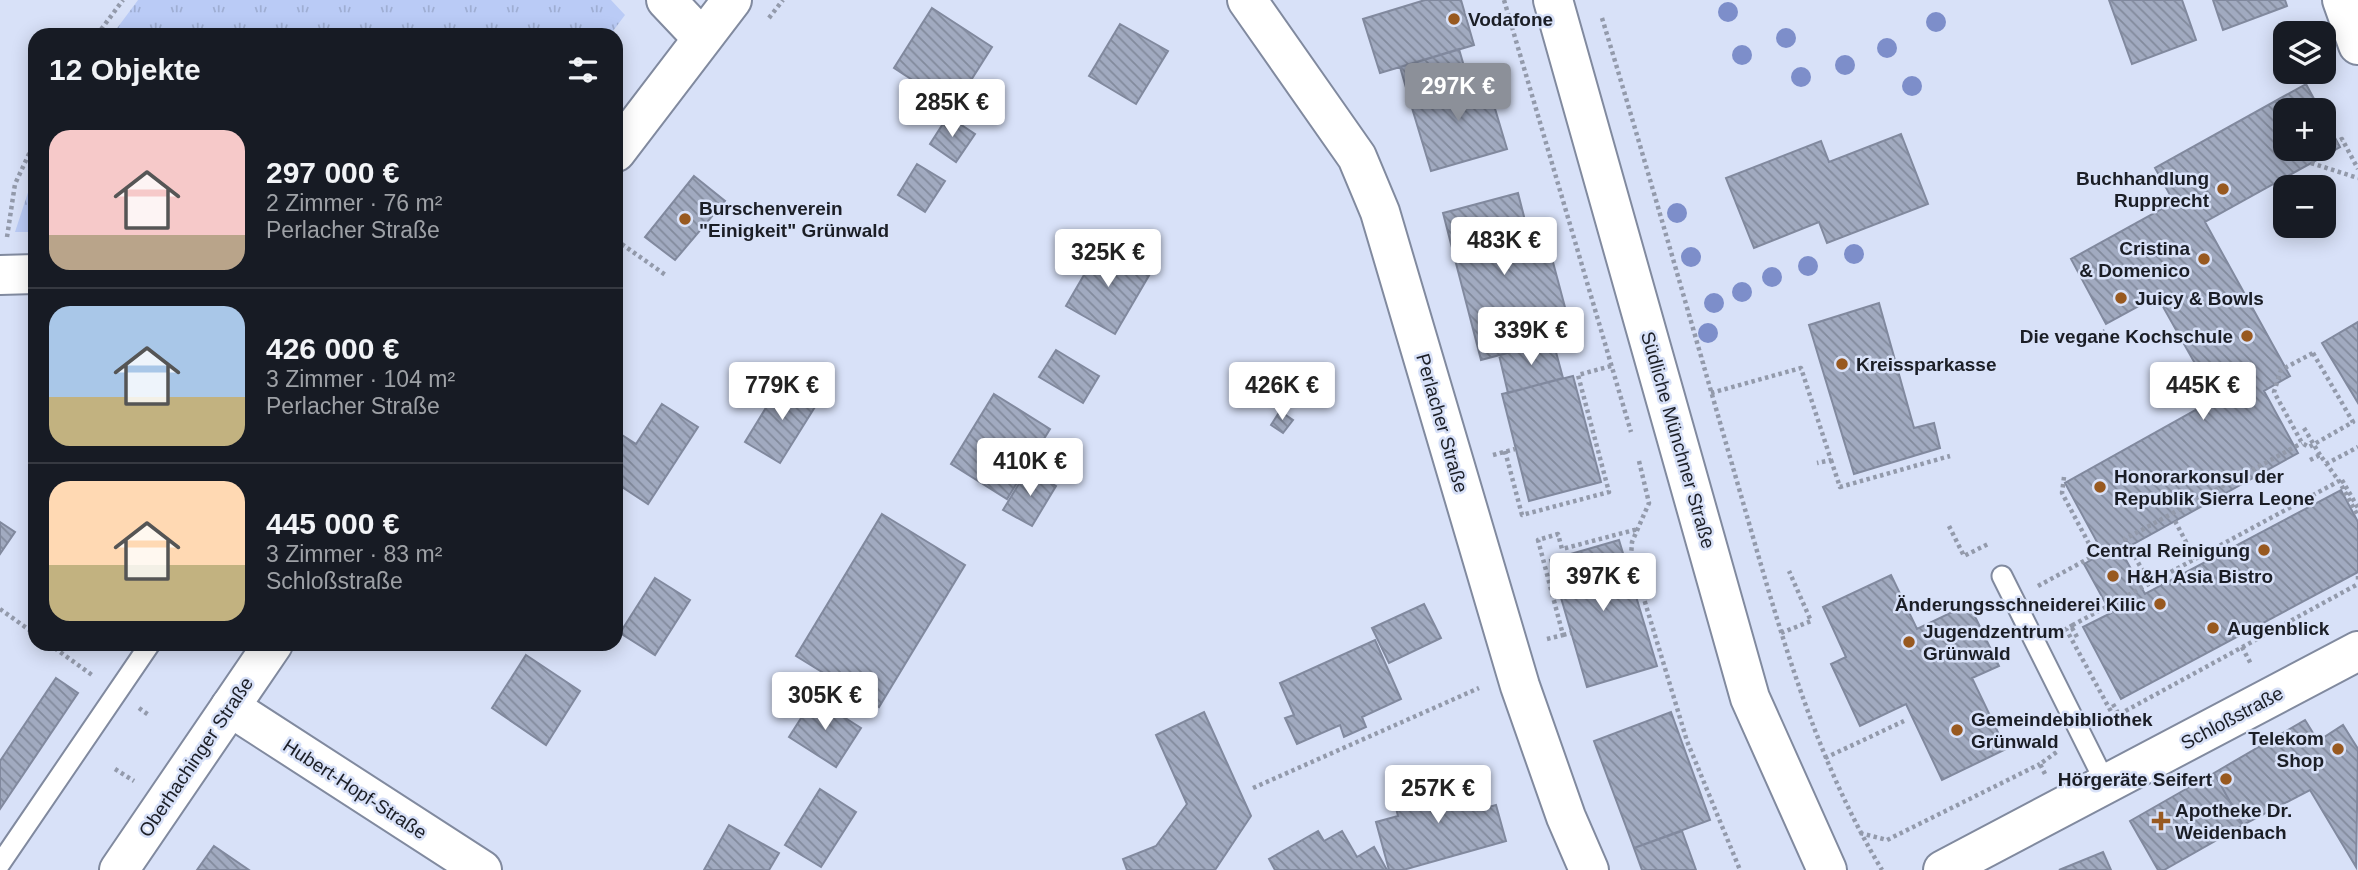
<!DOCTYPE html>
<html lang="de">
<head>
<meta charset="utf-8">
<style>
	body { margin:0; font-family:Arial,sans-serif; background:#242831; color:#f1f3f6; height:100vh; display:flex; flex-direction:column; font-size:26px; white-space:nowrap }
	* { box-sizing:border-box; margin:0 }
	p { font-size:23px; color:#9ea1a6 }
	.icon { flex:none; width:38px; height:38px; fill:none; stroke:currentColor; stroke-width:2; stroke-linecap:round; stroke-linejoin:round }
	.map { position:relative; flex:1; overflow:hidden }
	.details { position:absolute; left:28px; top:28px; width:595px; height:623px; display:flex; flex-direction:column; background:#171b24; border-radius:21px; box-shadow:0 4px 18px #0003 }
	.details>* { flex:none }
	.tools { position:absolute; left:2273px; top:21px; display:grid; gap:14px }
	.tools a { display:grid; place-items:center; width:63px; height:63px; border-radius:14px; background:#171b24; box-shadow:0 4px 18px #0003; font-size:35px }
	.price { position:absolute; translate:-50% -60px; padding:0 16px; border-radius:7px; background:#fff; color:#222; font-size:23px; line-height:46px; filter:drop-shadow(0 2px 4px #0008) }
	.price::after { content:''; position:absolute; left:50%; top:42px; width:21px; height:16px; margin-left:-10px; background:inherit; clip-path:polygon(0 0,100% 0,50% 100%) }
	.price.selected { background:#8c9099; color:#fff }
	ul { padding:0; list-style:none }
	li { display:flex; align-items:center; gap:21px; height:175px; padding:0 21px }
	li+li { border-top:2px solid #363941 }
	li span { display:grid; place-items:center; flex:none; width:196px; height:140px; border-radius:21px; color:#555 }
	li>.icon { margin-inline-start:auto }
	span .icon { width:84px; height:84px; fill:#fffc; stroke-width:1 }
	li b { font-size:30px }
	h2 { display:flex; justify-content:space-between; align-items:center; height:84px; padding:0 21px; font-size:30px }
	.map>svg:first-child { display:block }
</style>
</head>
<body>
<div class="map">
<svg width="2358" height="870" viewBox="0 0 2358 870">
	<defs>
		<pattern id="grass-tufts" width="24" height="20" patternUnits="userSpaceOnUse" patternTransform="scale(1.75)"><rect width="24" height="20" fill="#bacbf6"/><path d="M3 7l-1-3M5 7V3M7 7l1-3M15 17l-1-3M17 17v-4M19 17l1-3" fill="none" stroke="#9faed3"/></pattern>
		<pattern id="building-back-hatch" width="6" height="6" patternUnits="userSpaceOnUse" patternTransform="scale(1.75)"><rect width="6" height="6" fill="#a1aac0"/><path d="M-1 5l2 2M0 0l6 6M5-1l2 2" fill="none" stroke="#828a9c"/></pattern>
	</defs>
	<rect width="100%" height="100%" fill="#d8e1f8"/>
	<path fill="url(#grass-tufts)" d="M138 0H611L625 15 610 35H112Z
		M35 171V232H15Z"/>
	<path fill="url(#building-back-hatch)" stroke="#81899e" stroke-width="2" d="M1425 0H1461L1474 45 1380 73 1363 19Z
		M2109 0H2182L2196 40 2132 64Z
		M2213 0H2285L2287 6 2223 30Z
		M932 8 992 47 954 107 894 68Z
		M1120 24 1168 51 1136 104 1089 76Z
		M1459 49 1468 80 1409 98 1400 67Z
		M1485 75 1507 149 1431 171 1409 98Z
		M2306 84 2320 110H2286V149H2324V117L2340 147 2205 222 2290 376 2264 391 2298 453 2121 551 2145 594 2341 490 2358 522V572L2121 699 2083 627 2111 613 2084 564 2103 553 2065 483 2215 399 2157 296 2106 324 2071 259 2174 202 2155 168Z
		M948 116 975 134 956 162 930 144Z
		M1901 134 1928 204 1827 243 1819 222 1754 248 1726 178 1821 141 1829 162Z
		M917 164 945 181 925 212 898 195Z
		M694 176 725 201 675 260 645 237Z
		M1518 193 1530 240 1546 236 1566 311 1551 315 1557 340 1481 360 1443 213Z
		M1102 244 1151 272 1115 334 1066 306Z
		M1879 303 1914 428 1934 423 1940 448 1854 474 1809 325Z
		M2358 322V403L2322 343Z
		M1553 341 1563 378 1508 393 1499 355Z
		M1056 350 1099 376 1083 403 1039 377Z
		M1573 376 1601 482 1529 501 1502 394Z
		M783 380 818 402 780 463 745 442Z
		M994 394 1050 429 1007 499 951 464Z
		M662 404 698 427 648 504 616 483V437L619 433 636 444Z
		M1280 411 1293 420 1283 433 1271 425Z
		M1028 469 1056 486 1032 526 1003 510Z
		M882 514 965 565 879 707 796 656Z
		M0 522 15 532 0 554Z
		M1619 540 1657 666 1587 687 1550 560Z
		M1891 575 1917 629 1969 604 1999 666 1972 678 2006 749 1942 780 1906 704 1860 726 1831 664 1846 657 1823 607Z
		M655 578 690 600 655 655 620 633Z
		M1424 604 1441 638 1389 663 1372 628Z
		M1375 640 1401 699 1362 717 1366 727 1344 737 1340 725 1297 744 1285 718 1294 715 1280 683Z
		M526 655 580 691 546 745 492 708Z
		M56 678 78 693 0 809V761Z
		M814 698 861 728 836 767 789 737Z
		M1204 712 1251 816 1215 870H1127L1123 859 1156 846 1187 804 1156 735Z
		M1671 712 1710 820 1634 848 1594 741Z
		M2305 720 2318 741 2343 725 2358 749 2356 867 2310 790 2243 825 2214 773Z
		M2214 773 2243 825 2164 870H2158L2130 821Z
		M1468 775 1478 810 1496 805 1506 841 1403 870H1389L1376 822 1398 816 1393 796Z
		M820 789 856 812 821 867 785 845Z
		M729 825 779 853 769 870H704Z
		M1318 831 1324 841 1342 831 1357 857 1374 847 1387 870H1275L1269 859Z
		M1682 831 1696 870H1642L1634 848Z
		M214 846 249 870H197Z
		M2103 852 2111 870H2059Z"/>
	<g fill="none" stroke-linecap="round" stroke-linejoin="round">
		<g stroke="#818a9f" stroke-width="23">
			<path id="lane" d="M2002 576 2106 784
				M0 864 150 644"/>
		</g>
		<g stroke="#818a9f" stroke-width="42">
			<path id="street" d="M666 0 701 37
				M1247 0 1357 157 1380 212 1520 686 1566 817 1589 870
				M2342 0 2358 45
				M0 275 35 274
				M230 707 482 870
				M1943 870 2358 651"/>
		</g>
		<g stroke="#818a9f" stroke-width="42">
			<path id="secondary" d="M1553 0 1750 698 1827 870
				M616 152 732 0
				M119 870 273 644"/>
		</g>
		<path stroke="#939aab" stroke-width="4.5" stroke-dasharray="3.5 3.5" stroke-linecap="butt" d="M1504 0 1631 432
			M769 18 783 0
			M1602 18C1649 173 1693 329 1738 485 1776 616 1811 752 1882 870
			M97 35 123 0
			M2328 147 2342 139 2358 169
			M2311 163 2358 178
			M7 237 15 184 35 141
			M616 240 667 276
			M2079 345 2105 331
			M2313 353 2353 422 2309 447 2302 443 2274 392 2281 370Z
			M1711 393 1801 368 1831 460 1817 463
			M2304 428 2320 455
			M1505 451 1522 515 1609 492 1578 375 1611 366
			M1493 455 1515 449
			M1831 460 1840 487 1950 456
			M2310 460 2320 455 2339 481 2358 516
			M1639 461 1649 503 1632 542 1631 556 1687 741 1740 870
			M2326 464 2358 447
			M2064 477 2062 493 2095 555 2102 551
			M2342 480 2358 508
			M2175 521 2195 559
			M1949 526 1964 556 1988 544
			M2358 576V580
			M2150 584 2125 539 2302 443
			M2038 586 2095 555
			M0 609 35 634
			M2073 625 2066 629 2114 717
			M1781 633 1811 621 1789 571
			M1563 635 1571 633
			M2077 637 2071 626 2339 481
			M1985 638 1997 632
			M1547 639 1563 635 1538 540 1558 534 1562 549 1638 529
			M49 644 92 675
			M2242 647 2251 664
			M2113 704 2119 715
			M139 708 150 716
			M2107 721 2358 584
			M1825 758 1904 721
			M115 769 134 781
			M2045 774 2040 764 2058 751
			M1253 788 1479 688
			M1860 833 1887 840 2040 764"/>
		<use href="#lane" stroke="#fff" stroke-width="19"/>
		<use href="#street" stroke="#fff" stroke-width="38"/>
		<use href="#secondary" stroke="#fff" stroke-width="38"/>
	</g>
	<g fill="#7d8eca">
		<circle cx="1728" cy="12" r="10"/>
		<circle cx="1936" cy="22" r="10"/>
		<circle cx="1786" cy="38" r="10"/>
		<circle cx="1887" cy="48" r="10"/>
		<circle cx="1742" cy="55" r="10"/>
		<circle cx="1845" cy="65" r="10"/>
		<circle cx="1801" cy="77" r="10"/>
		<circle cx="1912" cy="86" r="10"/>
		<circle cx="1677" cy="213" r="10"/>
		<circle cx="1854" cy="254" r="10"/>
		<circle cx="1691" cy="257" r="10"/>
		<circle cx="1808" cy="266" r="10"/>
		<circle cx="1772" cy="277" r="10"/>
		<circle cx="1742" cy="292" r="10"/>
		<circle cx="1714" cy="303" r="10"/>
		<circle cx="1708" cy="333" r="10"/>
	</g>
	<g fill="#985920" stroke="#d8e1f8" stroke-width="2.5">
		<circle cx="1454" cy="19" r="7"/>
		<circle cx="2223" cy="189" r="7"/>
		<circle cx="685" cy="219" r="7"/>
		<circle cx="2204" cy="259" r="7"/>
		<circle cx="2121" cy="298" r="7"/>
		<circle cx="2247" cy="336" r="7"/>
		<circle cx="1842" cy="364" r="7"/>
		<circle cx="2100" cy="487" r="7"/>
		<circle cx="2264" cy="550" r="7"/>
		<circle cx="2113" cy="576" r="7"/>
		<circle cx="2160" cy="604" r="7"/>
		<circle cx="2213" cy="628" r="7"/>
		<circle cx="1909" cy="642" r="7"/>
		<circle cx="1957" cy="730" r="7"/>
		<circle cx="2338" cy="749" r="7"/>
		<circle cx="2226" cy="779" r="7"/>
		<path d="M2157.5 810.5h7v7h7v7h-7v7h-7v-7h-7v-7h7z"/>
	</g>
	<g text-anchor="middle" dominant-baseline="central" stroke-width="5" stroke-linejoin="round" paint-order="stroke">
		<g font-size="19" font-weight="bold" fill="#1b1e26" stroke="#d8e1f8" text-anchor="start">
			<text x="1468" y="19">Vodafone</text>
			<text x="2209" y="178" text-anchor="end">Buchhandlung<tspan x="2209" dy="22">Rupprecht</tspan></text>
			<text x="699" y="208">Burschenverein<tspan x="699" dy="22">"Einigkeit" Grünwald</tspan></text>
			<text x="2190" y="248" text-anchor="end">Cristina<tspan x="2190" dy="22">&amp; Domenico</tspan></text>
			<text x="2135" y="298">Juicy &amp; Bowls</text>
			<text x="2233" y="336" text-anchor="end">Die vegane Kochschule</text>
			<text x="1856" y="364">Kreissparkasse</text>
			<text x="2114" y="476">Honorarkonsul der<tspan x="2114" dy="22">Republik Sierra Leone</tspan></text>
			<text x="2250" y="550" text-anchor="end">Central Reinigung</text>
			<text x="2127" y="576">H&amp;H Asia Bistro</text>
			<text x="2146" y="604" text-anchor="end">Änderungsschneiderei Kilic</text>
			<text x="2227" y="628">Augenblick</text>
			<text x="1923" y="631">Jugendzentrum<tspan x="1923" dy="22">Grünwald</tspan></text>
			<text x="1971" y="719">Gemeindebibliothek<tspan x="1971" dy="22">Grünwald</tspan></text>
			<text x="2324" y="738" text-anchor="end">Telekom<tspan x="2324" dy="22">Shop</tspan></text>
			<text x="2212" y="779" text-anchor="end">Hörgeräte Seifert</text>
			<text x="2175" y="810">Apotheke Dr.<tspan x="2175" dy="22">Weidenbach</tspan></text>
		</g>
		<g font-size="19" fill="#1b1e26" stroke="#d8e1f8">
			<text transform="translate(1442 423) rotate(74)">Perlacher Straße</text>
			<text transform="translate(1678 440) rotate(74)">Südliche Münchner Straße</text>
			<text transform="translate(2232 718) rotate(-28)">Schloßstraße</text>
			<text transform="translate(196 757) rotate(-56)">Oberhachinger Straße</text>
			<text transform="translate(355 789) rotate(33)">Hubert-Hopf-Straße</text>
		</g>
	</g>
</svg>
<div class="tools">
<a><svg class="icon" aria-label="layers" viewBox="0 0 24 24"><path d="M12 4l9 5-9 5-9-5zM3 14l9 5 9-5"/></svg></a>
<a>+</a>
<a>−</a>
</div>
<b class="price selected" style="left:1458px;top:123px">297K €</b>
<b class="price" style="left:952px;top:139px">285K €</b>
<b class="price" style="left:1504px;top:277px">483K €</b>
<b class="price" style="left:1108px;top:289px">325K €</b>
<b class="price" style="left:1531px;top:367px">339K €</b>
<b class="price" style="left:782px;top:422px">779K €</b>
<b class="price" style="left:1282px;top:422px">426K €</b>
<b class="price" style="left:2203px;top:422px">445K €</b>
<b class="price" style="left:1030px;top:498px">410K €</b>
<b class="price" style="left:1603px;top:613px">397K €</b>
<b class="price" style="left:825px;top:732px">305K €</b>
<b class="price" style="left:1438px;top:825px">257K €</b>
<section class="details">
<h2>12 Objekte<svg class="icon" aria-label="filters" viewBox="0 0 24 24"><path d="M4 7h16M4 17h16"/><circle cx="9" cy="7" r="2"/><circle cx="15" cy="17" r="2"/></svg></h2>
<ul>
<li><span style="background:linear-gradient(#f6c9c9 75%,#b9a48a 0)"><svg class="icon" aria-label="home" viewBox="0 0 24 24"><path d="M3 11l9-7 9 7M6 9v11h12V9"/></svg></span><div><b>297 000 €</b><p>2 Zimmer · 76 m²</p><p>Perlacher Straße</p></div></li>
<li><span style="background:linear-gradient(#a9c7e8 65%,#c2b280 0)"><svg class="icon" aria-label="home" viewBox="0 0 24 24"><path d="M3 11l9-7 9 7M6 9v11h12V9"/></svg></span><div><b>426 000 €</b><p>3 Zimmer · 104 m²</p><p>Perlacher Straße</p></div></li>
<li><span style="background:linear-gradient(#ffd9b3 60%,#c2b280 0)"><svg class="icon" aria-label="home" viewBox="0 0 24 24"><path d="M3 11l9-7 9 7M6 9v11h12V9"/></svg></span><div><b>445 000 €</b><p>3 Zimmer · 83 m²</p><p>Schloßstraße</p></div></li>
</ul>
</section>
</div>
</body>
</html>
